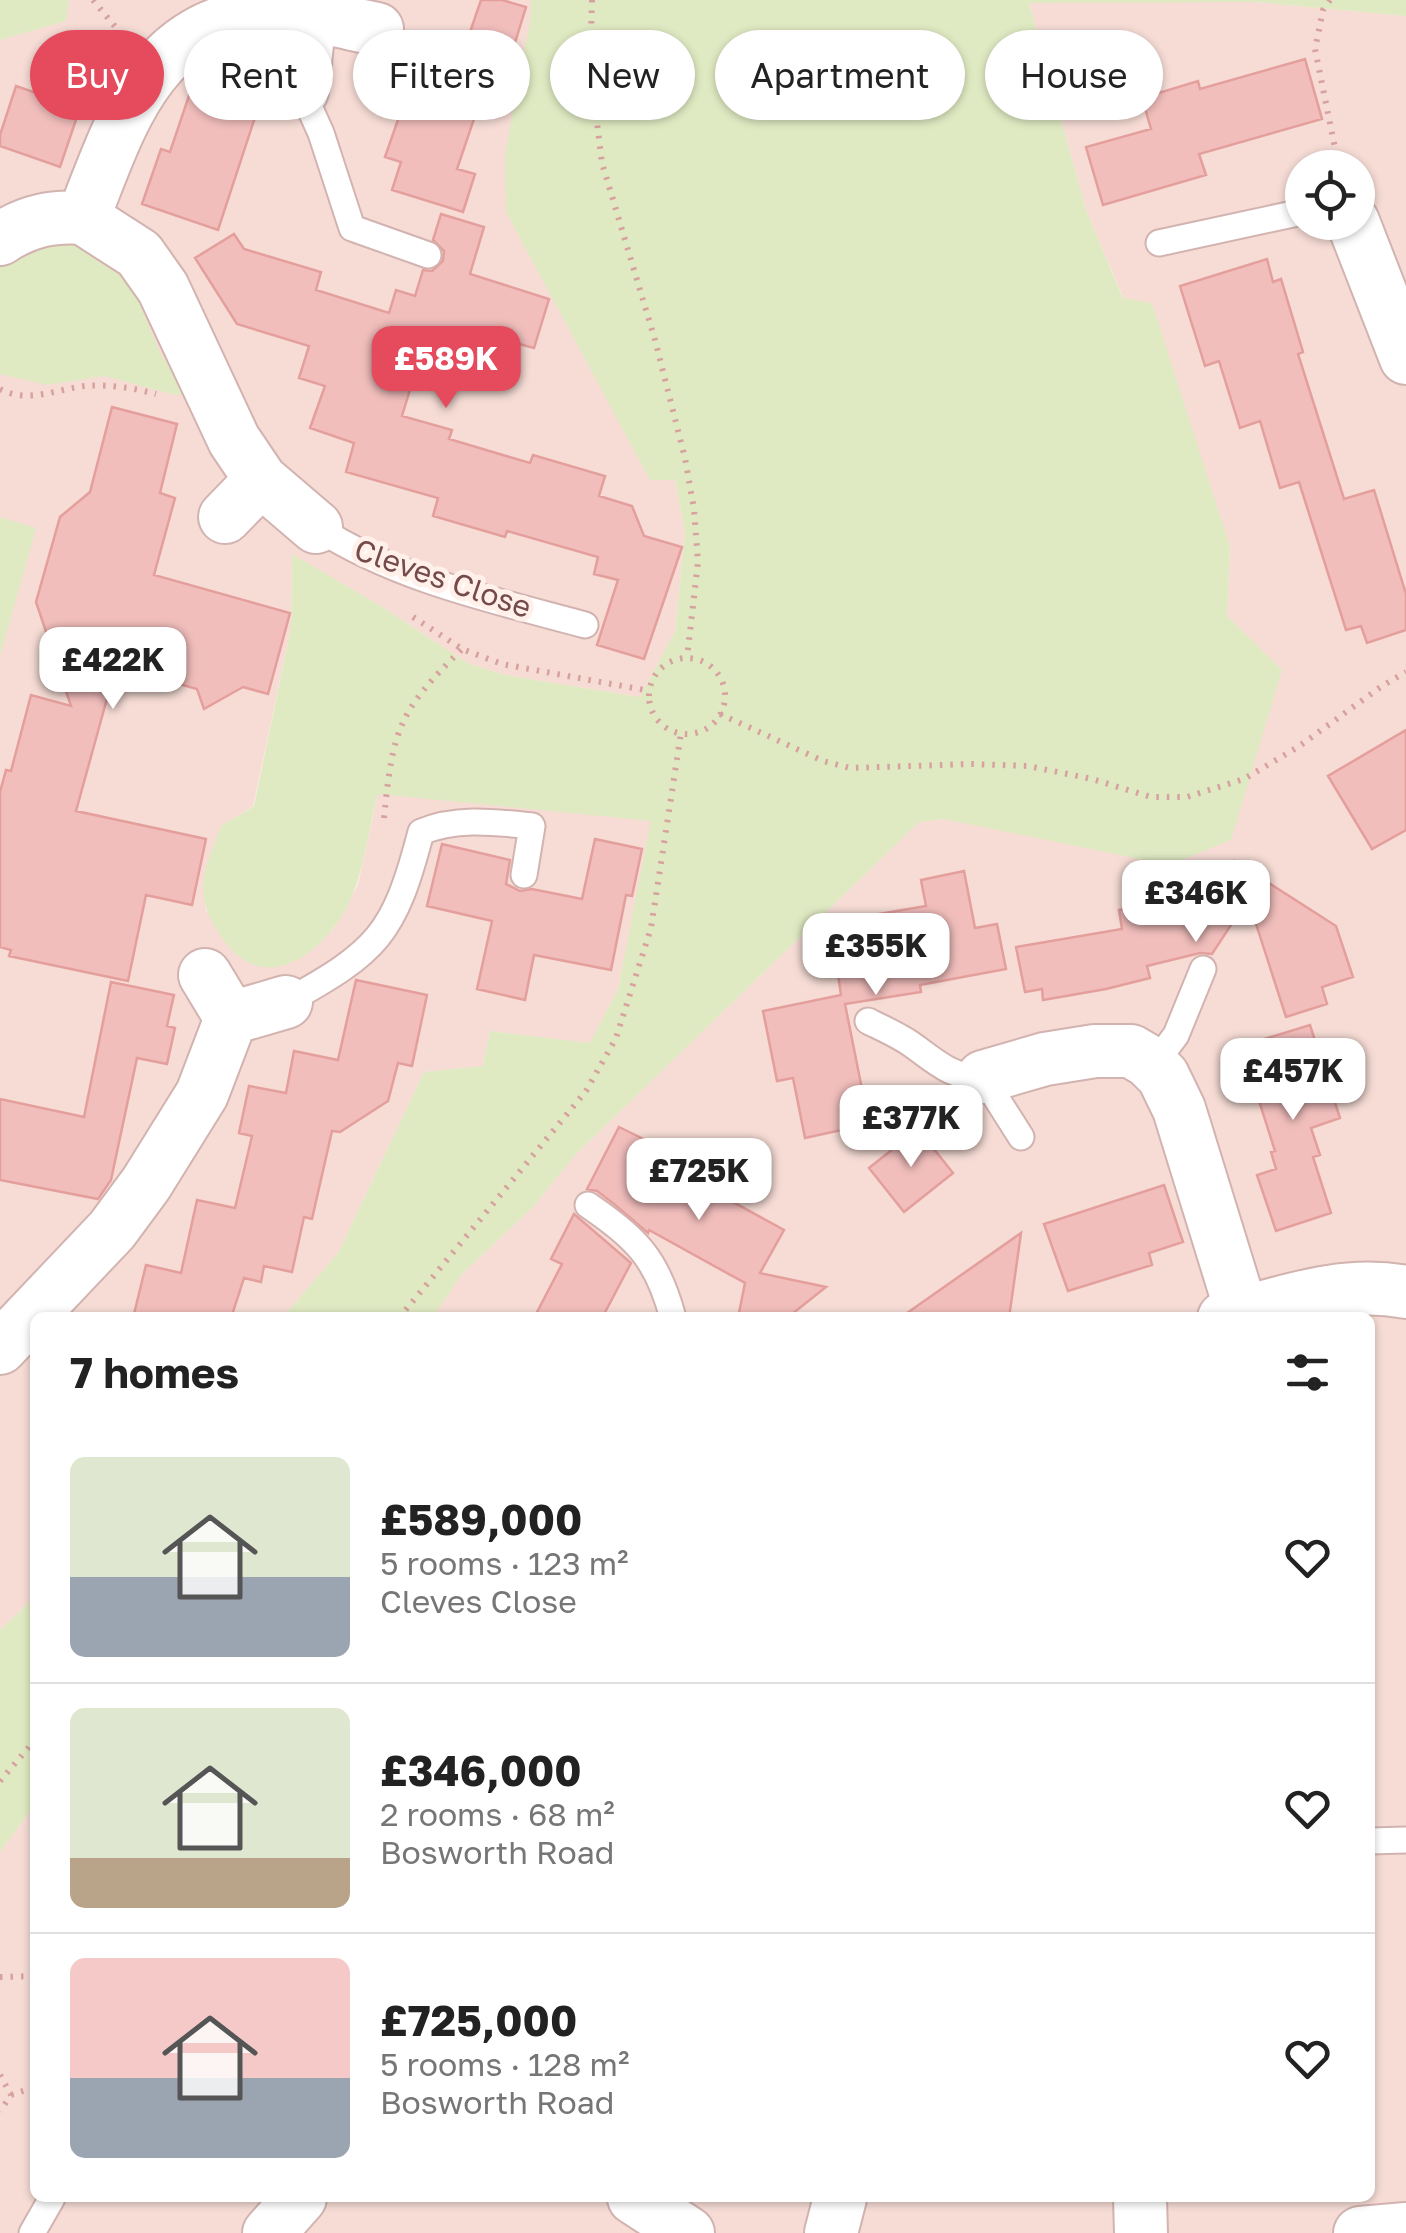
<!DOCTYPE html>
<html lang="en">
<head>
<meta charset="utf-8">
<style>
	body { margin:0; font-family:"Golos Text",sans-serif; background:#f6f6f6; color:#222; height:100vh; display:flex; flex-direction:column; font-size:38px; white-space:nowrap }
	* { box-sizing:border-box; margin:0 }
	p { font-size:32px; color:#767676 }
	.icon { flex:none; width:55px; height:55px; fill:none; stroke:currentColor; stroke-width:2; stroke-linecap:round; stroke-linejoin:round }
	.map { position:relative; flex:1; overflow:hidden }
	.sheet { position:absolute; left:30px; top:1312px; width:1345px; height:890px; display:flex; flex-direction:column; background:#fff; border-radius:15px; box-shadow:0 2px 8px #0004 }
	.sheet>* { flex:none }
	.guide { position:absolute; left:30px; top:30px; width:1348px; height:90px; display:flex; gap:20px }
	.controls { position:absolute; left:1285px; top:150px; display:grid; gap:20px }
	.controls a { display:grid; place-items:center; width:90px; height:90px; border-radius:50%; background:#fff; box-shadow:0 2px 8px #0004; font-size:50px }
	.price { position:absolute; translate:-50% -85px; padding:0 22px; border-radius:20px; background:#fff; color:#222; font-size:32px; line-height:65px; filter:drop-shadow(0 2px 5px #0008) }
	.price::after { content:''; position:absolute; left:50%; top:60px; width:30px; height:22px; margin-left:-15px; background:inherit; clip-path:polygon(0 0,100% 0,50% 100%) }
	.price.on { background:#e54a5d; color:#fff }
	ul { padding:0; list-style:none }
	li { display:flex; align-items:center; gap:30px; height:250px; padding:0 40px }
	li+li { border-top:2px solid #e0e0e0 }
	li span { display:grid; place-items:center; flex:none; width:280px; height:200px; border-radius:15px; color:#555 }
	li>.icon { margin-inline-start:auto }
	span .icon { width:120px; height:120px; fill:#fffc; stroke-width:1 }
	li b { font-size:42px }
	h2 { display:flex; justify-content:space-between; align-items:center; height:120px; padding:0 40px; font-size:42px }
	.chip { padding:0 35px; border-radius:45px; background:#fff; box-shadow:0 2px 8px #0004; font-size:35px; line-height:90px }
	.chip.on { background:#e54a5d; color:#fff }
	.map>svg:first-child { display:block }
</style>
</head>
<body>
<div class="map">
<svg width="1406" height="2233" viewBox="0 0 1406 2233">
	<rect width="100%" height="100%" fill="#fceae4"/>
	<path fill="#f6dcd5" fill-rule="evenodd" d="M69 0H531V16L675 480 685 533 675 631 640 697 505 675 467 663 381 606 292 555 291 628 253 806 221 826 203 883 206 912 314 948 334 928 358 885 378 793 652 820 618 989 590 1044 490 1031 483 1066 424 1072 338 1253 283 1317 35 1318V1597L0 1630V40L65 21Z
		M1029 2H1255L1406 16V2233H0V1852L35 1804V2198H1370V1318L433 1317 462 1274 533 1207 576 1154 919 822 944 819 1282 670 1227 616 1230 547 1086 210ZM1302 168H1358V222H1302Z"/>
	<path fill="#e0eac2" d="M0 0H69L66 21 0 40Z
		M531 0H1406V16L1255 2 1029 3 1086 210 1123 298 1152 303 1230 547 1227 616 1282 670 1231 840 1169 865 944 819 919 822 576 1154 533 1207 462 1274 433 1317H283L338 1253 424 1072 483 1066 490 1031 590 1043 618 989 651 821 378 794C365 840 364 891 332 930 297 972 252 985 220 935 210 919 202 905 203 885 204 866 215 844 221 826L254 806 291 628 292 554 381 606 467 663 505 675 640 697 675 631 685 533 675 480H650L506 212 505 154 531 16Z
		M28 242H96L141 292 142 310 163 359 172 365 193 396 172 394 104 376 47 385 0 374V257Z
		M0 517 36 528 0 656Z
		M35 1597V1804L0 1852V1630Z"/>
	<path fill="#f1bebc" stroke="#e49f9c" stroke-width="2.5" d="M481 0H502L526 7 513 49 469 35Z
		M425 35 495 57 457 169 475 174 463 212 392 190 401 162 385 157 400 114 384 109 405 43 421 48Z
		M1305 59 1322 119 1199 154 1206 175 1103 205 1086 147 1151 129 1142 98 1198 81 1200 89Z
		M197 72 263 93 218 230 142 204 161 149 170 152Z
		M16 86 80 108 60 167 0 146V135Z
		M441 214 484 227 470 274 549 299 534 348 508 341 502 361 426 337 402 416 452 430 449 439 530 463 533 455 605 476 599 496 632 506 644 536 682 547 644 659 597 645 618 580 594 574 598 557 507 531 505 537 433 516 438 498 346 472 354 443 310 428 325 386 299 378 309 346 237 324 195 258 234 234 244 249 321 272 316 290 389 313 396 290 415 296 423 270 432 271 443 261 444 251 433 240Z
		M1267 259 1273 282 1281 279 1303 352 1298 354 1344 499 1374 490 1406 594V630L1367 643 1361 626 1346 630 1299 482 1280 488 1260 421 1240 428 1219 361 1205 366 1180 286Z
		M112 407 177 424 160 493 175 498 154 575 290 613 268 694 243 687 204 709 197 689 116 666 76 811 206 839 192 905 146 895 128 981 9 956 11 950 0 947V792L6 770 11 771 31 695 71 706 36 602 60 517 90 492Z
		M1406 730V830L1372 849 1328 776Z
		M595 839 642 849 632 896 626 895 611 970 534 955 525 1000 477 989 492 921 427 906 442 844 510 860 506 884 520 891 532 889 582 899Z
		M1236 862 1336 926 1353 977 1322 987 1327 1004 1286 1017 1248 899 1212 954 1200 953 1147 966 1150 978 1106 989 1043 1000 1042 989 1025 992 1016 947 1122 929 1119 910 1244 887Z
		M964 871 975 928 997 924 1006 969 920 985 921 992 845 1004 869 1124 805 1138 793 1078 777 1081 763 1011 841 995 834 948 884 941 879 914 926 906 921 880Z
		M356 980 427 995 412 1066 398 1063 388 1101 340 1132 332 1131 312 1219 304 1217 292 1272 264 1266 261 1282 244 1278 231 1318H133L146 1265 181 1273 197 1200 235 1208 252 1136 239 1133 249 1086 286 1093 294 1051 338 1060Z
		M111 982 174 995 167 1026 175 1028 167 1064 137 1058 111 1180 98 1199 0 1180V1099L84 1117Z
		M1310 1025 1340 1118 1311 1128 1320 1155 1313 1157 1331 1213 1276 1231 1257 1175 1276 1169 1271 1152 1275 1151 1247 1063 1256 1060 1251 1043Z
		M619 1127 670 1152 664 1164 784 1230 760 1273 826 1287 787 1318H738L745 1283 649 1230 648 1233 614 1204 597 1191 587 1189Z
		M918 1129 953 1173 904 1212 869 1168Z
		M1164 1185 1183 1242 1149 1253 1152 1265 1068 1291 1044 1224Z
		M574 1214 631 1263 602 1318H534L562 1264 551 1259Z
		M1021 1233 1009 1318H900Z"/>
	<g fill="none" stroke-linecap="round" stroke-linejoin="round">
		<g stroke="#d2b3b0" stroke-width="29">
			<path id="lane" d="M302 91 321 133 352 228 428 255
				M1159 243 1302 212
				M316 527C396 579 493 600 585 625
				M286 1002C378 951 394 935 421 832 456 817 494 822 532 826L524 875
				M868 1021C882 1028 898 1035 911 1044 934 1060 952 1079 983 1077L1021 1137
				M1153 1066 1176 1035 1203 969
				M588 1205C637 1239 657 1258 673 1318
				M1370 1841 1406 1840
				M32 2233 52 2198"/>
		</g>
		<g stroke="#d2b3b0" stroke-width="56">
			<path id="street" d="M302 91 310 16
				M83 218 139 254 163 288 234 440 261 480 316 527
				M1353 222 1406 358
				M0 239C27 221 51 216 83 218 120 126 147 25 263 14 301 10 340 22 377 29
				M225 517 261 480
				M231 1018 286 1002
				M983 1077 1045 1059 1095 1051H1131L1148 1061 1163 1076 1179 1109 1242 1313
				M1224 1318C1285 1302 1342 1280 1406 1292
				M0 1348 112 1230 146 1184 202 1094 231 1018 205 975
				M634 2198 688 2233
				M1140 2198 1141 2233
				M269 2233 300 2198
				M831 2233 840 2198
				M1360 2233 1406 2229"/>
		</g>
		<path stroke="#d6a19f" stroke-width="6" stroke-dasharray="2.5 8" stroke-linecap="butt" d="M93 0 122 35
			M592 0 590 66 602 163 655 340 685 458 694 509 698 562 687 658
			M1330 0 1323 10 1315 49 1339 168
			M0 389C27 404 57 389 85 386 107 384 134 388 156 394
			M413 617 462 649 502 664 650 691
			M649 696a38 38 0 1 1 76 0a38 38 0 1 1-76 0Z
			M720 714 823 761 850 768 971 764 1028 766 1092 779 1151 797H1187L1244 779 1298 747 1382 686 1406 672
			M384 818C393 729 398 712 462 649
			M399 1318 586 1091 616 1038 651 928 681 733
			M0 1781 35 1740
			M0 1977 35 1976
			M0 2075 11 2095 0 2111
			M11 2095 35 2087"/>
		<use href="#lane" stroke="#fff" stroke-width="25"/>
		<use href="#street" stroke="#fff" stroke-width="52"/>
	</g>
	<g text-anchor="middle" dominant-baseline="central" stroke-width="10" stroke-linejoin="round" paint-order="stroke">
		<g font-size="30" fill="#744a4a" stroke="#fff0ea">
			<text transform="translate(443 578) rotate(19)">Cleves Close</text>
		</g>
	</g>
</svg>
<div class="controls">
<a><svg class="icon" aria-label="locate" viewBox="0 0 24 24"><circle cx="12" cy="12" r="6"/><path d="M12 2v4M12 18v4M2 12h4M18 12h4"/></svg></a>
</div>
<b class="price on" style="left:446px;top:411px">£589K</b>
<b class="price" style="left:113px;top:712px">£422K</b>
<b class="price" style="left:1196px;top:945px">£346K</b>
<b class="price" style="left:876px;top:998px">£355K</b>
<b class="price" style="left:1293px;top:1123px">£457K</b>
<b class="price" style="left:911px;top:1170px">£377K</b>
<b class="price" style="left:699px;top:1223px">£725K</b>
<div class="guide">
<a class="chip on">Buy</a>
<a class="chip">Rent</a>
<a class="chip">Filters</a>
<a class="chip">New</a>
<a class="chip">Apartment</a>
<a class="chip">House</a>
</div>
<section class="sheet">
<h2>7 homes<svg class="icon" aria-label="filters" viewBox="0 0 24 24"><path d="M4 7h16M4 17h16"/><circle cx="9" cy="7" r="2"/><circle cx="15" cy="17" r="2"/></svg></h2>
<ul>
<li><span style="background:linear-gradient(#dfe7d0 60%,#9aa5b1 0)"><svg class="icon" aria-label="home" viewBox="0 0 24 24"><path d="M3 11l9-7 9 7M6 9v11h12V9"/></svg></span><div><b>£589,000</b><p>5 rooms · 123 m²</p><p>Cleves Close</p></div><svg class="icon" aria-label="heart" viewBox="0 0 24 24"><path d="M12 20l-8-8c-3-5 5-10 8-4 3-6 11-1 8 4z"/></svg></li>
<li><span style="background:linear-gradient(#dfe7d0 75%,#b9a48a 0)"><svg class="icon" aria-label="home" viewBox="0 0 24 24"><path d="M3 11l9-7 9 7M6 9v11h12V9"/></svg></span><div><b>£346,000</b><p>2 rooms · 68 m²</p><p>Bosworth Road</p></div><svg class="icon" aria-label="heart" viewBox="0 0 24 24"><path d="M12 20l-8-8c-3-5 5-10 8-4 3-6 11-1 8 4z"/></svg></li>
<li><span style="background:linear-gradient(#f6c9c9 60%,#9aa5b1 0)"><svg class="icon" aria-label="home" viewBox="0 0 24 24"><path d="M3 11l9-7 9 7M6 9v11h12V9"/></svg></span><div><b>£725,000</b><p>5 rooms · 128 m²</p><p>Bosworth Road</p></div><svg class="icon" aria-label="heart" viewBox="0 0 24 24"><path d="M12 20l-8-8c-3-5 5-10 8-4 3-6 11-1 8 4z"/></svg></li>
</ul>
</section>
</div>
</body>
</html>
